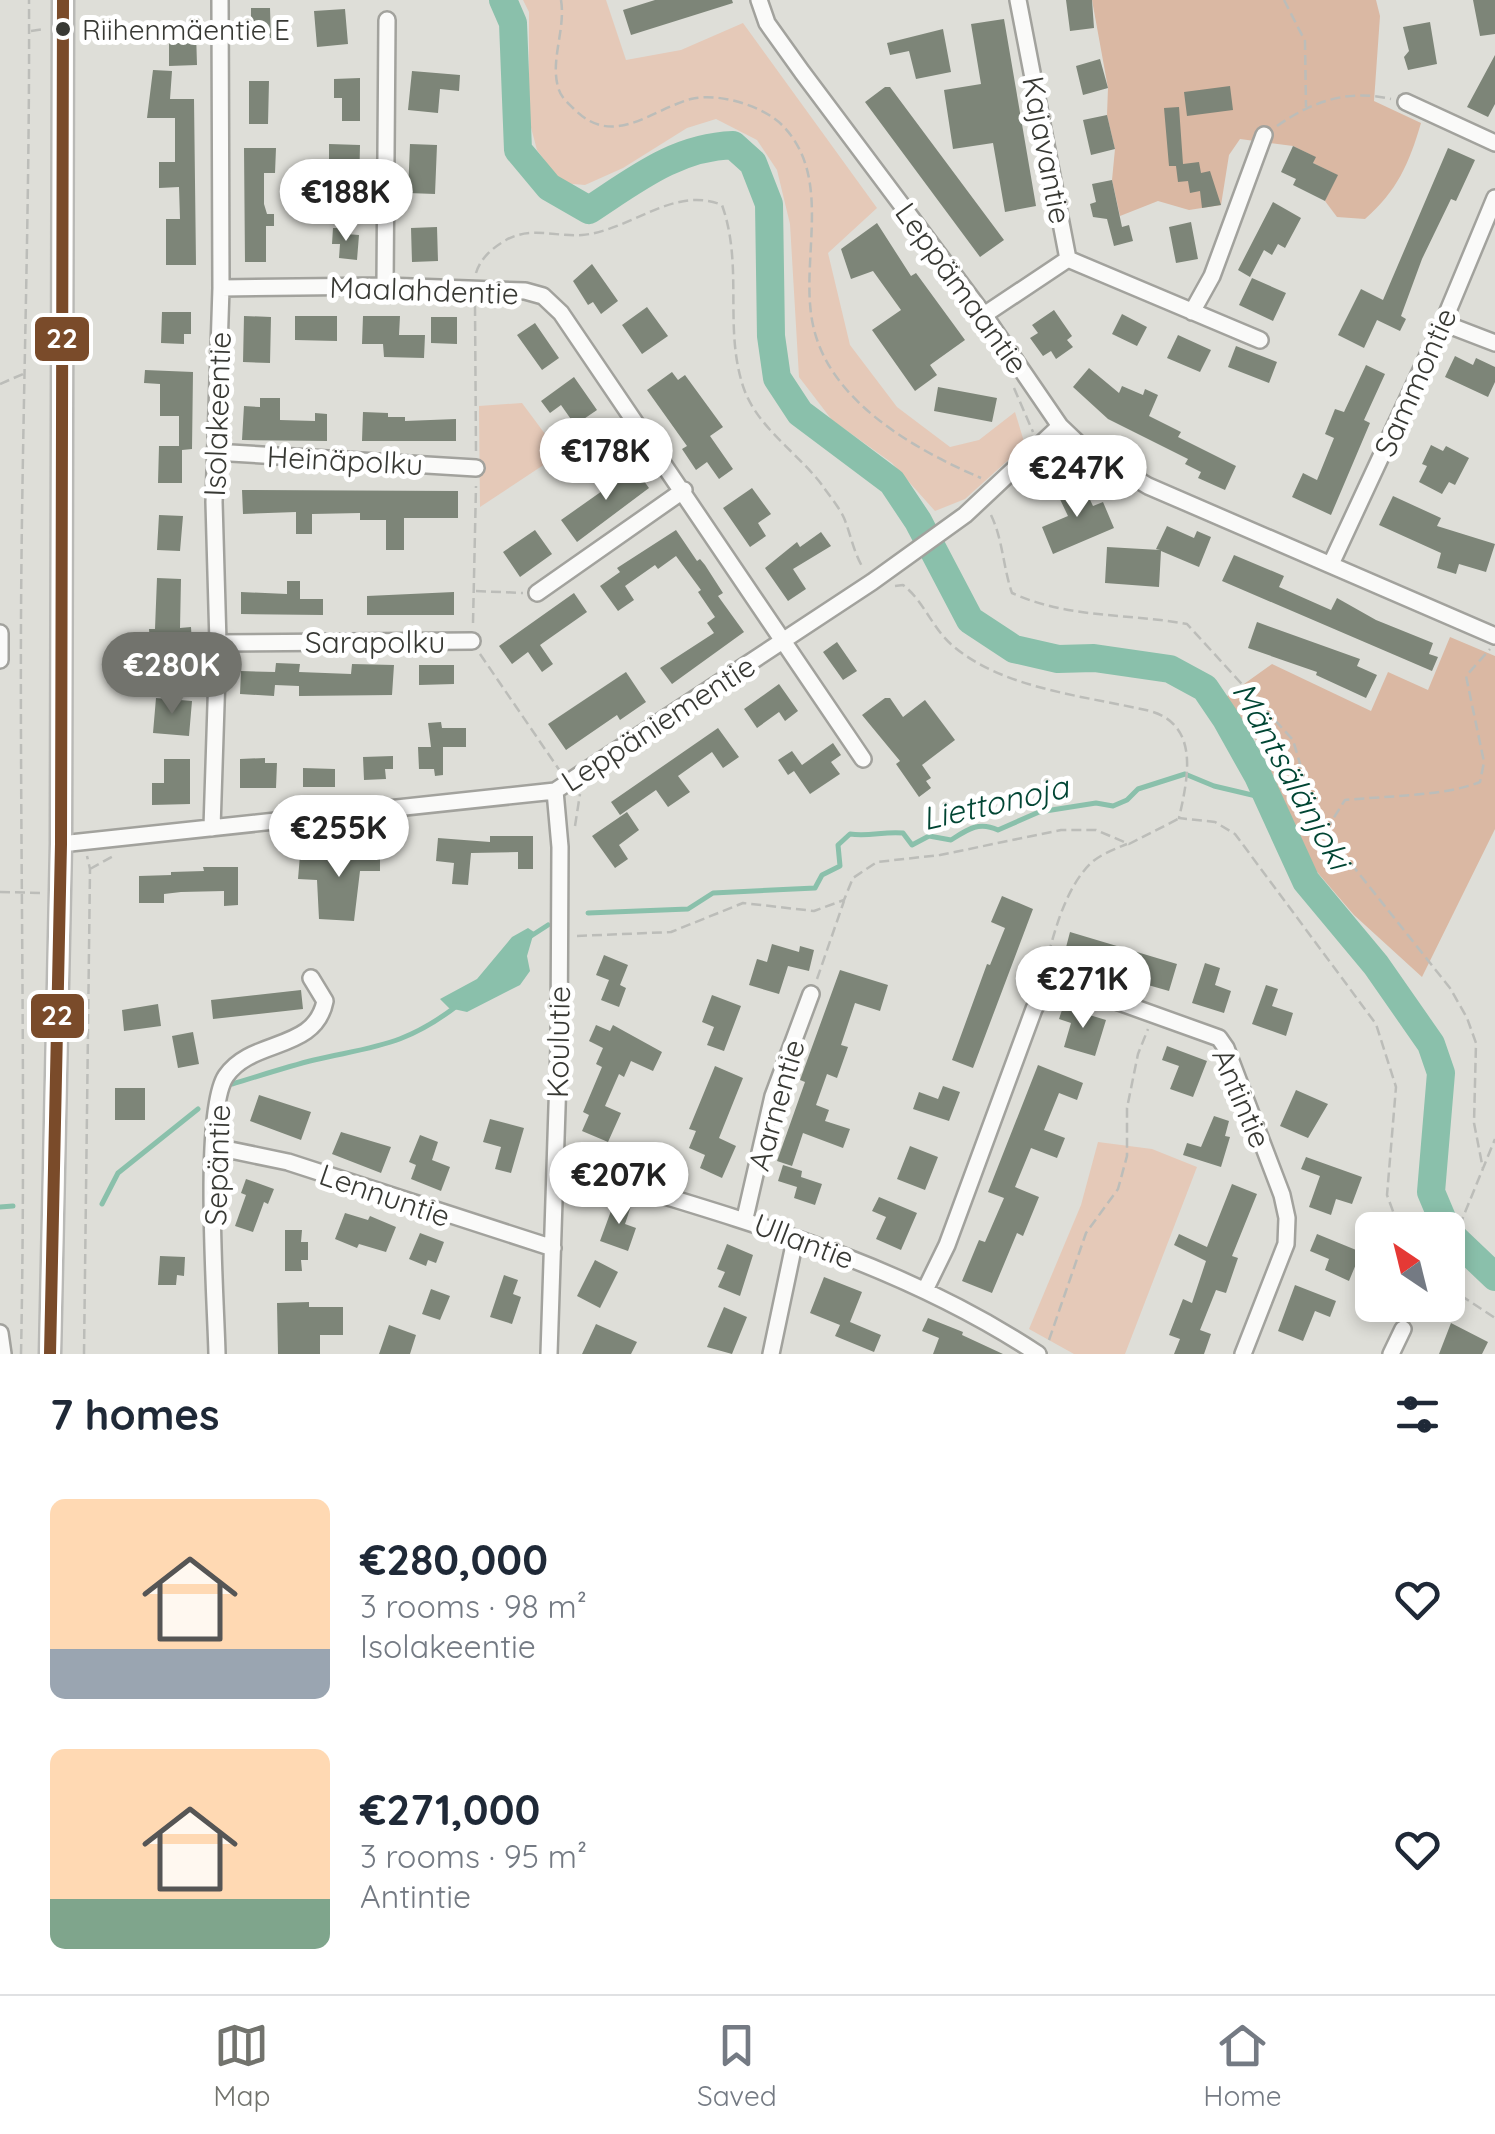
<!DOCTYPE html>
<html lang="en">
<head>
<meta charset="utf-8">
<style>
	body { margin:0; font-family:Quicksand,sans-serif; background:#f6f6f7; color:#1f2937; height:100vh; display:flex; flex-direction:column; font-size:38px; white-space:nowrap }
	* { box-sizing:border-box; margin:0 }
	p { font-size:32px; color:#747a83 }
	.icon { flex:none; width:55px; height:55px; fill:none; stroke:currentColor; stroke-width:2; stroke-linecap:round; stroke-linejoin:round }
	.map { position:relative; height:1354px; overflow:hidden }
	.side { display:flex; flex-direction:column; background:#fff; flex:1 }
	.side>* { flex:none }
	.needle { width:65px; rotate:325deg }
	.buttons { position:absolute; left:1355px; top:1212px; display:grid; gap:20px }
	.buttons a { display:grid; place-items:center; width:110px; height:110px; border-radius:15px; background:#fff; box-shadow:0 5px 15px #0003; font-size:50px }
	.price { position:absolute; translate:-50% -85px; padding:0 22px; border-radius:35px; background:#fff; color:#222; font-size:32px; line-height:65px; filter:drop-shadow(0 2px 5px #0008) }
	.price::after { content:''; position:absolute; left:50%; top:60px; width:30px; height:22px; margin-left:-15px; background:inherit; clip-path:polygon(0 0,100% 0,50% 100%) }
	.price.active { background:#72736d; color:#fff }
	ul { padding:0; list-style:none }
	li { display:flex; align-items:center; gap:30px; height:250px; padding:0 50px }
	li span { display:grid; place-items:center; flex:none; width:280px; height:200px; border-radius:15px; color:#555 }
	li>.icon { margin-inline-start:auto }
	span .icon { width:120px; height:120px; fill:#fffc; stroke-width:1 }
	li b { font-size:42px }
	h2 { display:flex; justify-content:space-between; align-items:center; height:120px; padding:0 50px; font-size:42px }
	.tabs { display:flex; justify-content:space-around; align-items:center; height:140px; border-top:2px solid #e0e1e3; background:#fff; font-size:28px; color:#747a83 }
	.tabs a { display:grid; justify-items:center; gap:5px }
	.tabs .active { color:#72736d }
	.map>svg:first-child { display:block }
</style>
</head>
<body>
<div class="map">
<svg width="1495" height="1354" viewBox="0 0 1495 1354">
	<rect width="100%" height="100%" fill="#deded8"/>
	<path fill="#e5c9b8" d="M523 0H606L626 60 681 50 743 23 877 208 828 253 850 345 897 407 950 447 979 440 1015 412 1025 445 965 499 935 511 892 463 832 420 799 377 790 224 777 170 757 140 716 119 687 128 623 168 585 185 561 183 537 150 529 120V12Z
		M522 403 551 442 545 464 480 507 479 406Z
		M1098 1142 1152 1149 1197 1167 1125 1354H1074L1029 1329 1081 1205Z"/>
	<path fill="#dab8a3" d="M1092 0H1376L1380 16 1374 101 1421 123C1409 164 1397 191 1365 219L1337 217 1325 201 1337 175 1313 163 1315 157 1293 146 1240 139 1229 155 1221 205 1189 210 1158 201 1120 216 1112 180 1115 149 1107 115 1108 88Z
		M1450 637 1495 656V829L1422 977 1354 915 1312 866 1259 744 1223 699 1272 664 1371 711 1388 672 1428 690Z"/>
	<path fill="#8ac0ab" d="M528 928 534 932 527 956 530 971 520 985 467 1012 449 1008 440 999 477 979 512 937Z"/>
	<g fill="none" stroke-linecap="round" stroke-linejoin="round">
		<path stroke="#8ac0ab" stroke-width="5" d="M588 913 688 909 713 893 815 888 822 875 840 866 838 845 850 834C869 837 884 831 903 833L912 845 929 836 951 840C968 829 979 821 998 830L1039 812 1096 803 1113 806 1127 800 1138 789 1185 774 1214 786 1269 799
			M531 936 548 925
			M232 1084C259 1076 286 1067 314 1060 375 1046 405 1046 458 1005
			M102 1204 118 1173 198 1109
			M0 1207 13 1206"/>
		<path stroke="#8ac0ab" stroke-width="28" d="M503 0 513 23 518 150 549 187 589 210C635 180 676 147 733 145L753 163 769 204 771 336 777 378 800 413 892 482 918 521 970 620 1014 649 1058 659 1094 658 1170 669 1205 688 1226 719 1258 776 1306 881 1376 965 1431 1044 1441 1073 1431 1192 1447 1230
			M1448 1232 1495 1277"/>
	</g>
	<path fill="#7d8578" d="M655 0H732L733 3 631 35 623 10Z
		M1066 0H1092L1094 28 1070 31Z
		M1473 0H1495V34L1480 36Z
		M251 8H270L271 38H251Z
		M345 9 348 44 317 47 314 11Z
		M1004 19 1036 206 1005 212 993 143 953 149 944 90 981 84 971 24Z
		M1430 22 1437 64 1408 70 1404 57 1409 51 1403 27Z
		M943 29 951 72 916 79 909 51 890 55 887 43Z
		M169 32H196L197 65 169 66Z
		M1495 55V104L1488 117 1467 107Z
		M1100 59 1108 88 1083 95 1076 66Z
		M153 70 172 71 170 99H194L196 265H166V219H180L179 187 159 188V162H175V118H147Z
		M412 71 460 75 459 91 440 89 438 113 408 110Z
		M360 78V121H342V98H334V79Z
		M249 81H269L268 124H249Z
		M1230 86 1233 110 1187 116 1184 92Z
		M885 87H890L1004 240 980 257 865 102Z
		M1179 107 1183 164 1199 162 1201 173 1210 171 1221 205 1202 208 1200 191 1190 193 1188 181 1178 182 1176 166H1169L1164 108Z
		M1107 115 1115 149 1091 155 1083 120Z
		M329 144 360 145 359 190 340 189V169H329Z
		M410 144 437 145 435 194 408 193Z
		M1293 146 1316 157 1313 163 1338 175 1325 201 1293 185 1296 179 1281 172Z
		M244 148H276L275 173H264V204L267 214H274V226H266V262H245Z
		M1448 148 1475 160 1456 201 1451 199 1422 259 1401 316 1406 319 1400 331 1377 320 1364 348 1338 335 1361 289 1383 300Z
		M1112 180 1122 227 1129 225 1133 241 1114 246 1107 219 1093 217 1090 204 1096 202 1092 184Z
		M1273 202 1301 218 1285 248 1278 244 1272 255 1264 250 1250 277 1238 270Z
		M1191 222 1198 259 1176 263 1169 227Z
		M877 223 911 276 916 273 965 340 930 365 937 375 915 391 872 330 901 310 873 271 851 279 841 249Z
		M437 227 438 261 412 262 411 228Z
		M333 228H347L346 234 359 235 357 260 339 258 340 244H332Z
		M592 264 618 301 601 314 593 302 588 305 573 281Z
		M1252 278 1286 293 1273 321 1239 305Z
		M647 307 668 336 642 354 622 325Z
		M1054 310 1072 336 1067 340 1073 347 1056 359 1051 351 1043 356 1030 338 1038 333 1032 325Z
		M162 312H191V334H184V344L161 343Z
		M1122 314 1147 327 1137 346 1112 334Z
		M244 316 271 317 270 363 243 362Z
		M295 316H337V341L295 340Z
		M363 316H400L399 335H425L424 358 384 357 383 344H362Z
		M431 317H457V344L431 343Z
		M535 323 559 358 542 370 517 335Z
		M1178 335 1211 350 1200 372 1167 358Z
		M1236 346 1277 362 1269 383 1228 367Z
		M1455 356 1473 365 1476 358 1495 367V382L1488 397 1445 377Z
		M1366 365 1385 374 1364 420 1370 423 1331 515 1292 497 1303 473 1317 480 1334 438 1325 434 1335 409 1344 412Z
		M1089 368 1119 393 1122 386 1143 395 1145 389 1158 395 1149 416 1181 432 1178 437 1236 466 1225 490 1198 478 1201 472 1185 464 1188 459 1108 419 1073 387Z
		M145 370 193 372 192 449 182 450V483H158L159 446H179V416H160V384L144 383Z
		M672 372 678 380 685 375 723 427 710 436 733 469 719 479 707 462 696 470 682 449 687 446 647 390Z
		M574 377 597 410 575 425 561 405 550 413 541 401Z
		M938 387 997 398 992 422 934 411Z
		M260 398H280V420L315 421V413L327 414V441L242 440 244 406 260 407Z
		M363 412 388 413V417H405V421L456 419V441H362Z
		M1431 445 1443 451 1446 446 1469 458 1455 485 1449 482 1442 494 1419 482 1427 466 1422 464Z
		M631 463 649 488 577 542 561 520 612 484 608 479Z
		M1081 481 1093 506 1103 502 1114 528 1053 554 1042 527 1068 516 1057 493Z
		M752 488 771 514 758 523 766 536 750 547 723 508Z
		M242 490 458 491V518H404V550H386V520H360V513L312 514V534H296V512L243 514Z
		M1393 496 1441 518 1437 526 1495 544 1486 572 1459 564 1456 574 1437 568 1441 553 1379 525Z
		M159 515 183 516 180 551 157 550Z
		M1167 526 1194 538 1197 531 1211 537 1199 567 1161 551 1159 587 1105 583 1107 547 1160 550 1156 549Z
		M535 530 552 554 520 577 503 552Z
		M676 530 697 561 700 559 705 565 723 593 718 596 744 632 672 684 660 668 714 633 707 623 715 617 698 592 701 590 676 556 658 569 655 565 625 586 634 600 618 611 600 586 620 572 617 568Z
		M821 532 831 546 793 569 806 589 788 601 765 568 797 542 800 547Z
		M1234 555 1284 576 1279 587 1331 610 1337 598 1376 620 1433 643 1429 654 1438 657 1432 671 1222 581Z
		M157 578 181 579 180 628 191 627 194 678 175 679 174 656 151 657 149 629H155Z
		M287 581H300V599H323V615L241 614V592L287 594Z
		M454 592V615H367V596Z
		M574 593 587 612 540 645 553 664 542 672 528 652 512 664 499 646Z
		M1257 622 1360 659 1357 666 1377 675 1366 698 1316 675 1317 672 1248 648Z
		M837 642 857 671 843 680 823 652Z
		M276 663 300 664 299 672 351 674 352 664 394 665 392 695 299 696V686L275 685 274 696 240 694 241 671 275 672Z
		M419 665H454V684L419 685Z
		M626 672 646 702 620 720 617 715 566 750 548 724Z
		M779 684 798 711 785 721 779 712 757 728 744 709Z
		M156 698 192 701 189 736 153 733Z
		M885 698H890L903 717 925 700 955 740 922 765 931 778 926 781 931 788 919 797 896 764 900 761 862 715Z
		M441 722 442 728H466V747H443V775L435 776 434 769H419L418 747H431L428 723Z
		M718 728 739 757 723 768 712 752 678 776 690 792 668 807 656 790 620 815 611 802Z
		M833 743 841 755 831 762 840 774 810 794 794 771 788 775 778 760 792 751 802 765Z
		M393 756V769H385L386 779 364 780 363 757Z
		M265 758V763H277L276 788H240V759Z
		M164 759H190V804L152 805V783H164Z
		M303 768 335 769V787H303Z
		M627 812 639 830 619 845 628 859 615 868 592 836Z
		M490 836H533V869H518V852L471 853 468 885 452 884 454 863 436 861 438 838 490 842Z
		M345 848H380V871H360L354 921 319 919 317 880 298 879 300 855 345 857Z
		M203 867H238V905L224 906V891L181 892 164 894V903H139V876L171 875V872L204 871Z
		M1002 896 1033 909 973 1068 952 1060 987 964 990 965 1005 928 991 922Z
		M1070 932 1177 964 1169 991 1148 985 1146 992 1130 987 1133 975 1064 955Z
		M772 944 799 952 800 946 814 950 809 971 788 966 779 994 749 985 757 959 767 962Z
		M604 955 628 965 620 985 626 988 619 1007 601 1000 609 980 596 975Z
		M1205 963 1220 968 1215 985 1231 991 1224 1013 1192 1003Z
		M840 970 888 985 880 1011 855 1003 841 1045 848 1047 837 1078 827 1074 816 1105 829 1110 825 1121 850 1129 843 1148 803 1133 792 1166 777 1161 805 1082 800 1080Z
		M1266 985 1278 989 1272 1006 1293 1013 1286 1036 1252 1024Z
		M301 990 303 1009 213 1019 211 1000Z
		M712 995 741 1006 724 1051 707 1045 714 1027 702 1022Z
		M158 1004 161 1026 124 1031 122 1010Z
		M1063 1007 1106 1020 1095 1056 1064 1047 1071 1023 1059 1019Z
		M596 1025 610 1031 613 1025 662 1052 653 1071 631 1061 624 1077 619 1074 605 1106 621 1113 608 1142 582 1131 589 1115 583 1112 602 1067 596 1064 603 1048 589 1041Z
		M193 1032 199 1064 178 1068 172 1036Z
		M1167 1046 1207 1061 1193 1097 1170 1089 1179 1066 1162 1060Z
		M1038 1065 1083 1083 1077 1100 1059 1093 1044 1130 1065 1138 1057 1158 1031 1148 1015 1187 1039 1197 1023 1236 1017 1233 992 1293 962 1281 979 1240 985 1242 1004 1198 988 1192Z
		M715 1066 743 1078 719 1138 736 1146 722 1178 700 1168 705 1155 689 1148 696 1131 689 1129Z
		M943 1086 960 1092 949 1121 913 1109 919 1092 938 1099Z
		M115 1088H145V1120H115Z
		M1296 1090 1328 1104 1308 1138 1280 1126Z
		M259 1095 311 1112 301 1140 250 1121Z
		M1214 1116 1229 1121 1225 1136 1230 1137 1221 1167 1183 1155 1187 1143 1201 1147Z
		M490 1119 524 1128 511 1173 495 1169 501 1147 483 1142Z
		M341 1132 391 1147 381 1173 332 1154Z
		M420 1135 438 1142 432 1160 450 1167 441 1191 411 1179 416 1165 409 1162Z
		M910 1146 938 1157 925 1190 897 1179Z
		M1306 1157 1362 1177 1352 1204 1336 1199 1331 1215 1309 1207 1320 1176 1301 1169Z
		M783 1165 802 1171 801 1177 822 1184 815 1205 794 1198 797 1187 778 1181Z
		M246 1179 274 1189 268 1204 264 1202 253 1232 235 1226 246 1195 241 1193Z
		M1232 1184 1257 1194 1232 1256 1238 1258 1226 1293 1216 1290 1200 1330 1211 1334 1204 1354H1174L1180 1339 1169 1335 1183 1299 1192 1303 1206 1261 1174 1245 1179 1234 1207 1247Z
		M879 1197 917 1213 901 1250 876 1239 886 1217 872 1211Z
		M615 1200 631 1206 625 1224 636 1228 628 1251 600 1241Z
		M345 1213 368 1220 370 1216 396 1227 386 1252 359 1244 357 1248 335 1239Z
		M285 1230H302L301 1242H308V1260H301L302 1271H285Z
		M420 1233 444 1242 436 1263 428 1260 426 1266 409 1259Z
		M1317 1234 1361 1252 1349 1281 1325 1270 1329 1259 1310 1251Z
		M727 1244 753 1255 740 1296 718 1287 725 1272 717 1269Z
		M160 1256 185 1257 184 1276 177 1275 176 1285H158Z
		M595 1260 618 1272 600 1308 577 1296Z
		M504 1275 518 1280 513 1294 521 1297 512 1324 490 1317Z
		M824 1277 862 1292 850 1322 881 1335 874 1352 835 1336 840 1325 810 1313Z
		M1295 1285 1336 1301 1330 1317 1315 1311 1303 1341 1278 1331Z
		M431 1289 450 1296 440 1320 422 1314Z
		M309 1302V1307H343V1335H320V1354H278L277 1303Z
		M724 1307 747 1317 732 1354 707 1347Z
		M928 1318 963 1332 962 1335 1003 1354H933L939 1338 922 1331Z
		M1451 1323 1488 1342 1482 1354H1439Z
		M596 1324 637 1342 631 1354H582Z
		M389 1325 416 1335 410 1354H379Z"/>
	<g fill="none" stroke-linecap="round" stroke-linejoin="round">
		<g stroke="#a2a29d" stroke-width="20">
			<path id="minor" d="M759 0 767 23 802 72 984 315 1060 426 1081 446 1148 486 1495 636
				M1406 102 1495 143
				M1068 259 1260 340
				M385 286 387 20
				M221 288 385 286 525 291 543 296 561 313 863 759
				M1192 312 1212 276 1264 135
				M984 315 1068 259 1018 0
				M1443 323 1495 343
				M214 452 476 468
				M1331 564 1443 323 1495 198
				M537 593 684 490
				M0 633V660
				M218 643 472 641
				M212 828 218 643 214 502 221 288 220 0
				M61 844 555 791 872 582 965 515 1060 426
				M216 1147 288 1162 553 1248
				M556 1163C723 1215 890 1256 1038 1354
				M745 1218 773 1096 811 994
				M926 1288 947 1245 1034 1009 1047 986 1063 982 1219 1038 1226 1048 1282 1195 1287 1218 1286 1244 1243 1354
				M0 1333 3 1354
				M217 1354C216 1303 202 1111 226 1076 252 1038 315 1052 325 1001L311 978
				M549 1354 559 1046 560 847 555 791
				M771 1354 795 1240
				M1391 1354 1403 1329"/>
		</g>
		<g stroke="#b9b9b6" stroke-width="25">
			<path id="major" d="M50 1354 61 844 63 0"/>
		</g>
		<path stroke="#bcbdb9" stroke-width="2.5" stroke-dasharray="10 5" stroke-linecap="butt" d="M561 0C566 30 549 62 559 90 561 97 568 103 573 108 613 149 648 111 691 99 718 92 764 106 783 126 834 179 799 261 813 325 829 402 916 450 981 478
			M1284 0 1305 41 1306 107
			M31 31 44 29
			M1277 126C1313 101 1348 89 1391 99
			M476 273C480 259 492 248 506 240 531 226 555 237 582 235 630 231 674 185 722 205 744 267 723 329 744 389 758 428 798 453 822 485 829 495 839 507 844 518 851 535 853 551 863 568
			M475 306 476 453
			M0 384 23 374
			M1014 388 1033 432
			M991 515C1003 540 1003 567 1012 593 1069 619 1127 613 1187 624L1293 740 1312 805 1325 831 1450 988 1467 1018 1476 1043 1474 1123 1483 1169
			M895 586 903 585C924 601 932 628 952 645 1002 689 1086 696 1150 711 1200 725 1188 778 1179 818L1215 822 1235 834 1376 1024 1396 1087 1387 1195 1400 1230
			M476 591 523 593
			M473 623 476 486
			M480 654 560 771
			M575 826 580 794
			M1326 830 1345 800C1385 796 1446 796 1480 782L1484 762 1466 676 1490 649
			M90 869 115 855
			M0 892 43 893
			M577 936 671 932 743 903 814 911 844 900 853 878 877 862 940 855 1061 830H1096L1129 844 1178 819
			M1045 969C1053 935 1065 888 1091 863 1101 854 1115 849 1127 844
			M817 979 844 901
			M1448 1254 1495 1139
			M1448 1287 1495 1318
			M1413 1316 1420 1305
			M1049 1340 1086 1233 1118 1189 1127 1156V1108L1138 1054 1148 1029
			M21 1354C26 1109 20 865 21 620 22 414 30 207 29 0
			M84 1354 90 869 87 856"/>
		<use href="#minor" stroke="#fafaf9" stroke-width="15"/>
		<use href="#major" stroke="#ece7e0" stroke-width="20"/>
		<g stroke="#fff" stroke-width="20">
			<path id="bus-1" d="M50 1354 61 844 63 0"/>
		</g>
		<use href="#bus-1" stroke="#7a4b2a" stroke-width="12"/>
	</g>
	<circle fill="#383934" stroke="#fff" stroke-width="4" cx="63" cy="29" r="9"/>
	<g text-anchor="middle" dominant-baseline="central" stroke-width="10" stroke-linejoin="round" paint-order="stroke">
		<g font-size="28" fill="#383934" stroke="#fff" text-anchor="start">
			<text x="82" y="29">Riihenmäentie E</text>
		</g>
		<g font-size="30" fill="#383934" stroke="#fff">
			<text transform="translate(1047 150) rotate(79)">Kajavantie</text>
			<text transform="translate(962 288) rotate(54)">Leppämaantie</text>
			<text transform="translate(424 290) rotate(2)">Maalahdentie</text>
			<text transform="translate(1415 382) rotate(-66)">Sammontie</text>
			<text transform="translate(217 414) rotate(-88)">Isolakeentie</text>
			<text transform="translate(345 460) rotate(3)">Heinäpolku</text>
			<text x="375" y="642">Sarapolku</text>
			<text transform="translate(658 723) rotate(-33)">Leppäniementie</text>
			<text transform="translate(558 1042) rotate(-89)">Koulutie</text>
			<text transform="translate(1242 1098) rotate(67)">Antintie</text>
			<text transform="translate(776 1105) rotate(-74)">Aarnentie</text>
			<text transform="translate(217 1165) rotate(-88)">Sepäntie</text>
			<text transform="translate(385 1195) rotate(19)">Lennuntie</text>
			<text transform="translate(804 1241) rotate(21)">Ullantie</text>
		</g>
		<g font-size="32" font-style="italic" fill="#004533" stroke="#fff">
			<text transform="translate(1292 775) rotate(61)">Mäntsälänjoki</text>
			<text transform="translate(995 802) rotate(-13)">Liettonoja</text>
		</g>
	</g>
	<g stroke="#fff" stroke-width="4">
		<rect x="33" y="315" width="58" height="48" rx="10" fill="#7a4b2a"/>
		<rect x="29" y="992" width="57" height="48" rx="10" fill="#7a4b2a"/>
	</g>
	<g font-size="28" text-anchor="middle" font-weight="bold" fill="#fff">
		<text x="62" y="348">22</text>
		<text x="57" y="1025">22</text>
	</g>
</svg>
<div class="buttons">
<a><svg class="needle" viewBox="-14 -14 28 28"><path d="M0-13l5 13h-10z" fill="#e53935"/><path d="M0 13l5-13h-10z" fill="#747a83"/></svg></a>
</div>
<b class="price" style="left:346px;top:244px">€188K</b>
<b class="price" style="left:606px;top:503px">€178K</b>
<b class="price" style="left:1077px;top:520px">€247K</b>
<b class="price active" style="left:172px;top:717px">€280K</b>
<b class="price" style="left:339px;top:880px">€255K</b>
<b class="price" style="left:1083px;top:1031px">€271K</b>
<b class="price" style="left:619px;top:1227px">€207K</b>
</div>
<section class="side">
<h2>7 homes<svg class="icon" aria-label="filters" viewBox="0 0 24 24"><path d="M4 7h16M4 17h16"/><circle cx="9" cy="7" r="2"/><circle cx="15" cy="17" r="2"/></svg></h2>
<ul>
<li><span style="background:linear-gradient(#ffd9b3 75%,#9aa5b1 0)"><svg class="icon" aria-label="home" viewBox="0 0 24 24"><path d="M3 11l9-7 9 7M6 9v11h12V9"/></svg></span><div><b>€280,000</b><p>3 rooms · 98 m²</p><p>Isolakeentie</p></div><svg class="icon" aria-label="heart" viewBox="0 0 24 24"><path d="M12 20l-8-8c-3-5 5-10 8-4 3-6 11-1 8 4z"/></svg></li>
<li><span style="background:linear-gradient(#ffd9b3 75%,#7fa58c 0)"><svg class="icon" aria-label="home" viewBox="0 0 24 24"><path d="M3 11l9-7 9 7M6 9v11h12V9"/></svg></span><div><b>€271,000</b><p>3 rooms · 95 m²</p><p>Antintie</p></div><svg class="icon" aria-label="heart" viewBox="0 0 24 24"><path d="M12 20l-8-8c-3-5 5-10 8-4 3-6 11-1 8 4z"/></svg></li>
</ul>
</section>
<nav class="tabs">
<a class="active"><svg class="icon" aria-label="map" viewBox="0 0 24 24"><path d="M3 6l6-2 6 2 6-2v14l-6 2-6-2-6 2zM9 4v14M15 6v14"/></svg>Map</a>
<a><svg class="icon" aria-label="saved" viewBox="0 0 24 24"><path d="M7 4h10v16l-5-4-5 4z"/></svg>Saved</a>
<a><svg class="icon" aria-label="home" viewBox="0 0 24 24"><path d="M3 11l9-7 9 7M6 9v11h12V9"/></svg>Home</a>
</nav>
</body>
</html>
